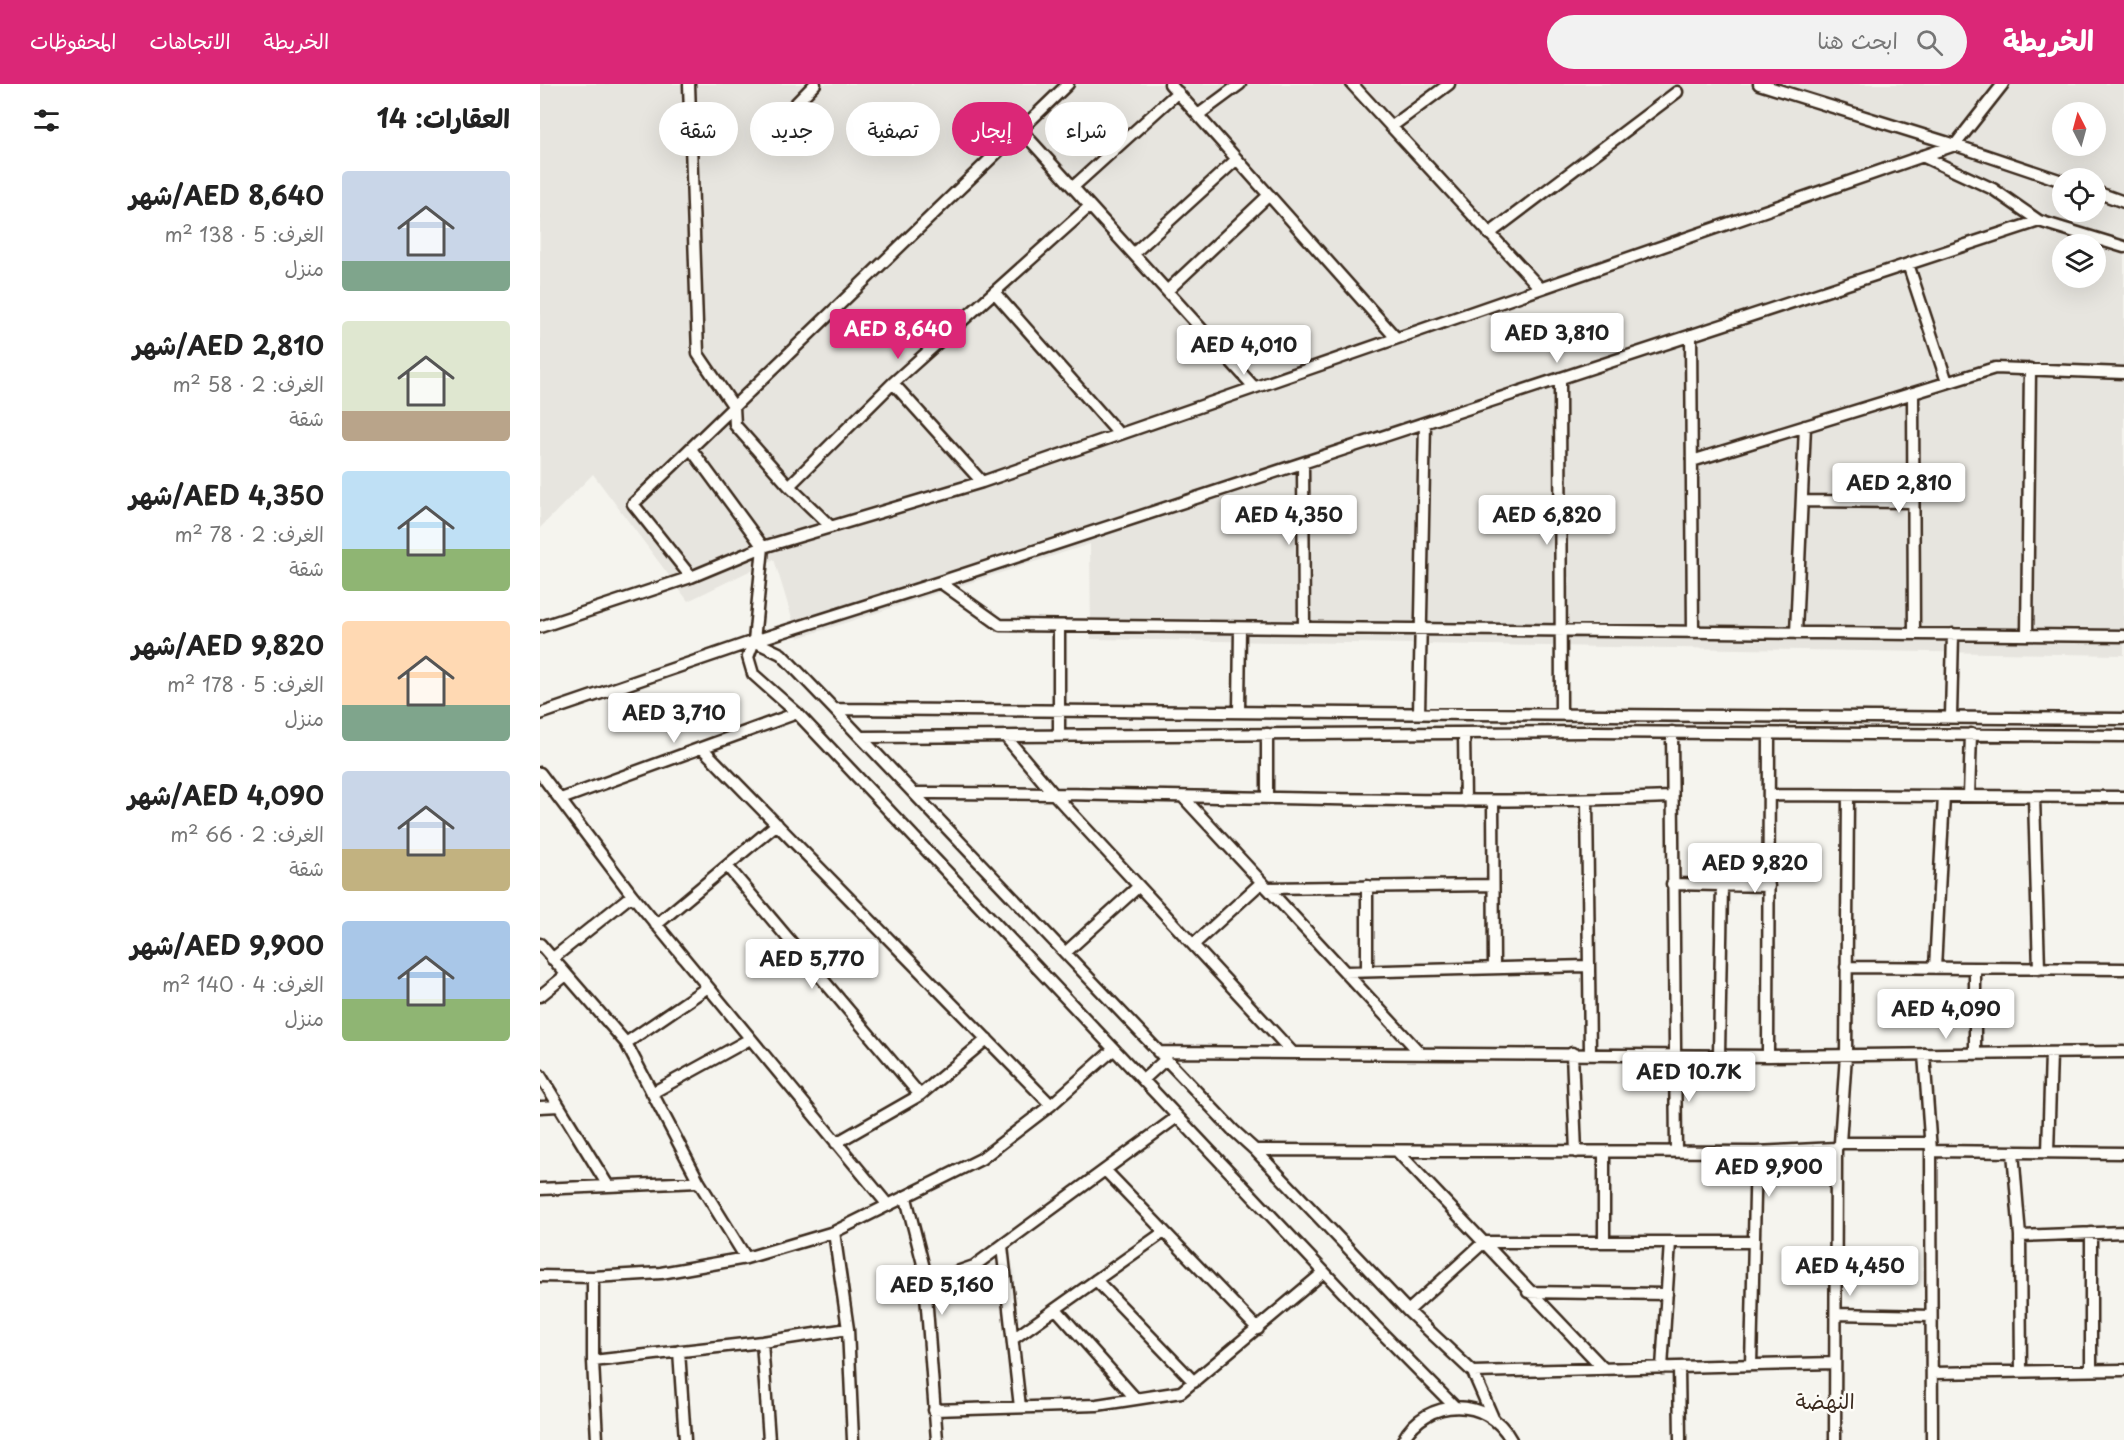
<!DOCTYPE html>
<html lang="ar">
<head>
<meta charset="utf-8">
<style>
	body { margin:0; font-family:"Playpen Sans","Playpen Sans Arabic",sans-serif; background:#f2f2f2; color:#222; direction:rtl; height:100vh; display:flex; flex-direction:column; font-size:22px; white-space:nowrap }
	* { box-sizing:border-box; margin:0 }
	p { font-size:20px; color:#767676 }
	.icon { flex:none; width:33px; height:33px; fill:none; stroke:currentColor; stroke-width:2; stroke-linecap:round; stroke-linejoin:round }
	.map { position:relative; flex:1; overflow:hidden; direction:ltr }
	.drawer { display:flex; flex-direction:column; background:#fff; width:540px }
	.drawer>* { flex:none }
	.top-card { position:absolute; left:18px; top:18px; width:570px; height:54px; direction:rtl; display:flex; gap:12px }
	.needle { width:39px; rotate:354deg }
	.controls { position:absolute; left:1512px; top:18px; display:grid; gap:12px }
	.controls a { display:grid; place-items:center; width:54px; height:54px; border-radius:50%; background:#fff; box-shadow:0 6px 24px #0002; font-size:30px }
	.price { position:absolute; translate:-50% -51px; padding:0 14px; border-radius:6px; background:#fff; color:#222; font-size:20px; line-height:39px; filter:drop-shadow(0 2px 3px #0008) }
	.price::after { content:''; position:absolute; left:50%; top:36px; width:18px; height:14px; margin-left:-9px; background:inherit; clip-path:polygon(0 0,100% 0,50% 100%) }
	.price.active { background:#db2777; color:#fff }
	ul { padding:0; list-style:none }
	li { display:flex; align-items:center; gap:18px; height:150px; padding:0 30px }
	li span { display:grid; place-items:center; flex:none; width:168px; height:120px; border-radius:6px; color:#555 }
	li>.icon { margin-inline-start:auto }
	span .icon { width:72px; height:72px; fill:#fffc; stroke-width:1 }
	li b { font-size:26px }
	h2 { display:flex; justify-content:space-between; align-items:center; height:72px; padding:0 30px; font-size:26px }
	.chip { padding:0 21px; border-radius:27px; background:#fff; box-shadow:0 6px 24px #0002; font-size:21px; line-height:54px }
	.chip.active { background:#db2777; color:#fff }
	header { display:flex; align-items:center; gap:36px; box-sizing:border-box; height:84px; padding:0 30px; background:#db2777; color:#fff }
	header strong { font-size:28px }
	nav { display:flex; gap:33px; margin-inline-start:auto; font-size:21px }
	.search { width:420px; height:54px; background:#f2f2f2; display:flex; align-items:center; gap:15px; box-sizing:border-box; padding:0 21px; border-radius:33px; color:#767676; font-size:22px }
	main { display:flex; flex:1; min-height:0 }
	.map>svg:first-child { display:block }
</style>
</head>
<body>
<header>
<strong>الخريطة</strong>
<div class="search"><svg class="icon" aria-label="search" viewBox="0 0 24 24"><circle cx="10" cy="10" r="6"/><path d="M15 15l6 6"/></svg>ابحث هنا</div>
<nav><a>الخريطة</a><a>الاتجاهات</a><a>المحفوظات</a></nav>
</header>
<main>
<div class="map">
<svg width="1584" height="1356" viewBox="0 0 1584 1356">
	<rect width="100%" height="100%" fill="#f5f4ee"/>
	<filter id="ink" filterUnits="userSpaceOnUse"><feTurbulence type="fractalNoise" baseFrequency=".0167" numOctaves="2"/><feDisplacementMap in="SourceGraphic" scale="12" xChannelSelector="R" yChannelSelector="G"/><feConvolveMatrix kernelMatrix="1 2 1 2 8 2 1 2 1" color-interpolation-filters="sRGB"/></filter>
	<g filter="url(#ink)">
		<path fill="#e7e5df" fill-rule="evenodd" d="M0 0H1584V571L551 555 550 460 258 554 234 475 148 517 53 390 0 444ZM1522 28H1556V62H1522ZM1522 94H1556V128H1522ZM1522 160H1556V194H1522Z"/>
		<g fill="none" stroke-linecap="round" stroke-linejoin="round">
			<g stroke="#3b2a1e" stroke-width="15">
				<path id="minor" d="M149 0 158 270 194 323 195 341 249 402
					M630 0 856 254
					M812 0 1000 204
					M1219 0 1415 61 1463 0
					M658 31 700 0
					M851 43 909 0
					M231 45 275 0
					M481 46 714 303
					M1382 72 1453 105 1499 137
					M533 103 638 8
					M1556 108 1584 118
					M949 150 1137 8
					M594 169 697 75
					M1368 180 1407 298
					M627 207 729 111
					M454 208 579 350
					M1151 251 1153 548
					M1020 294 1021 630
					M353 299 442 398
					M1373 309 1374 550
					M151 365 223 463 214 557 208 573 213 590 257 629 835 1242 915 1323
					M1152 377 1455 284 1584 289
					M763 379 764 544
					M1262 417 1373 418
					M291 443 249 402 353 299 550 122
					M151 493 93 420 528 0
					M400 498 460 541 1584 552
					M0 543 151 493 223 463 442 398 1415 61 1522 97
					M1256 549 1265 342
					M1487 551 1490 285
					M214 557 241 570 294 625 693 1046 715 1066 868 1227 933 1288 953 1334
					M294 625 1584 635
					M699 627 700 544
					M879 629 885 339
					M0 630 214 557 400 498 1499 137 1584 163
					M1411 632 1413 550
					M1132 648 1136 1068
					M924 649 925 717
					M465 652 512 708 752 968
					M519 652V542
					M321 653 1053 648 1584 652
					M163 665 511 1021
					M0 689 92 811 348 1121
					M374 709C626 708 879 723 1131 713
					M1229 711 1584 713
					M1429 712 1431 650
					M643 713 880 969
					M1494 713 1499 885
					M727 714V650
					M21 715 257 629
					M1047 716 1050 969
					M953 717 954 884
					M187 782 380 1011
					M1132 800 1229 802
					M727 804 952 801
					M116 841 237 740
					M0 860 86 959 159 1098 206 1174
					M653 861 722 798
					M525 869 599 802
					M12 875 92 811
					M1306 883 1584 885
					M1395 884 1404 712
					M1435 884V970
					M827 887V802
					M805 888 1047 882
					M0 912 26 891
					M86 959 168 903
					M618 968 1228 972 1584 968
					M1032 969 1036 1068
					M1384 970 1391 1067 1392 1356
					M1179 971 1182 801
					M1228 972 1229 649
					M0 991 67 1100
					M603 996 626 975
					M112 1009 210 955
					M0 1023 19 1022
					M296 1059 380 1011 447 955
					M1300 1059H1390
					M715 1066 1216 1068 1296 1064
					M857 1067 1064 1285
					M1391 1067 1584 1069
					M1473 1068 1480 1152 1481 1288
					M1508 1068 1511 969
					M565 1086 718 1245
					M0 1105 159 1098
					M366 1114 384 1184 397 1356
					M294 1148 308 1245 313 1356
					M1480 1152 1584 1148
					M1064 1158V1068
					M462 1162 480 1323
					M0 1192 53 1193 121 1189 206 1174 294 1148 441 1075 511 1021 574 965
					M53 1193V1277L57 1356
					M556 1196 654 1298
					M385 1199 434 1182 637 1033
					M988 1208 1127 1210
					M516 1225 595 1314
					M868 1227 944 1158H1214
					M1296 1230 1391 1232
					M473 1255 624 1148
					M222 1258 229 1356
					M139 1267 145 1356
					M53 1277 222 1258 308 1245
					M1211 1281 1216 1068
					M1139 1283 1140 1356
					M1122 1284 1130 1158
					M1551 1286V1149
					M933 1288 1295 1279
					M1392 1289 1584 1286
					M394 1326 557 1321 641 1308 784 1188
					M863 1356C886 1313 948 1312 971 1356
					M1295 1356 1296 1064 1300 1059 1306 971 1308 712"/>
			</g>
			<use href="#minor" stroke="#fdfcf7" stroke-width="10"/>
		</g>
	</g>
	<g text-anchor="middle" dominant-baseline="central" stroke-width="5" stroke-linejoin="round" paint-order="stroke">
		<g font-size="21" fill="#3b2a1e" stroke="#fdfcf7">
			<text x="1285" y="1316">النهضة</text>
		</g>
	</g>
</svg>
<div class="controls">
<a><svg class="needle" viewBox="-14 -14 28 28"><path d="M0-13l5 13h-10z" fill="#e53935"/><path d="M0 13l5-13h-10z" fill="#767676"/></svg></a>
<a><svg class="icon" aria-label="locate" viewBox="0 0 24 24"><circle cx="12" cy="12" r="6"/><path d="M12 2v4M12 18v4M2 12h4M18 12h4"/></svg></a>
<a><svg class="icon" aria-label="layers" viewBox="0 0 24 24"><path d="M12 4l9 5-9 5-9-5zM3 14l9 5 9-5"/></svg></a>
</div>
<b class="price active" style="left:358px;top:276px">AED 8,640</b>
<b class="price" style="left:1017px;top:280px">AED 3,810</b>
<b class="price" style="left:704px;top:292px">AED 4,010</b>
<b class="price" style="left:1359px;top:430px">AED 2,810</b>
<b class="price" style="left:749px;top:462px">AED 4,350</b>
<b class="price" style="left:1007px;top:462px">AED 6,820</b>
<b class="price" style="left:134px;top:660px">AED 3,710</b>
<b class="price" style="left:1215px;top:810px">AED 9,820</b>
<b class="price" style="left:272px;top:906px">AED 5,770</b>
<b class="price" style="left:1406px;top:956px">AED 4,090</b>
<b class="price" style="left:1149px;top:1019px">AED 10.7K</b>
<b class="price" style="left:1229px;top:1114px">AED 9,900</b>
<b class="price" style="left:1310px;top:1213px">AED 4,450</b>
<b class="price" style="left:402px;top:1232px">AED 5,160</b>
<div class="top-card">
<a class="chip">شراء</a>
<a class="chip active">إيجار</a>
<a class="chip">تصفية</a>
<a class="chip">جديد</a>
<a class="chip">شقة</a>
</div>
</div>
<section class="drawer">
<h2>العقارات: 14<svg class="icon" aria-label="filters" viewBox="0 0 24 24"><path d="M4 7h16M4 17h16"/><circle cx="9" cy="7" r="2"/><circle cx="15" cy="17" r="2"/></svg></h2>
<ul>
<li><span style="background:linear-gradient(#c9d6e8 75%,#7fa58c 0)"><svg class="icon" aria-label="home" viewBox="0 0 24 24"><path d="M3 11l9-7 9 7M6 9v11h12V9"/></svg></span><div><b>AED 8,640/شهر</b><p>الغرف: 5 · 138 m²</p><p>منزل</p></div></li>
<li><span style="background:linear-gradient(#dfe7d0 75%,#b9a48a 0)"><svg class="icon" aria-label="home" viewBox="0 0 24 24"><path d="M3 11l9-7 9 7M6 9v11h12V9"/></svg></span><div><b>AED 2,810/شهر</b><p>الغرف: 2 · 58 m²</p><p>شقة</p></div></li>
<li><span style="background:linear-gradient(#bfe0f5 65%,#8fb573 0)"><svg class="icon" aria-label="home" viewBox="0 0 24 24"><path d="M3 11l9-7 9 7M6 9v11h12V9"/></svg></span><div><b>AED 4,350/شهر</b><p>الغرف: 2 · 78 m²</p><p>شقة</p></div></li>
<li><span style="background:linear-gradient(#ffd9b3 70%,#7fa58c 0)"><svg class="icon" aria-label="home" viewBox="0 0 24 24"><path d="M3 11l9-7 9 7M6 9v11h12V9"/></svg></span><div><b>AED 9,820/شهر</b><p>الغرف: 5 · 178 m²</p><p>منزل</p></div></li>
<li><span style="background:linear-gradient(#c9d6e8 65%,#c2b280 0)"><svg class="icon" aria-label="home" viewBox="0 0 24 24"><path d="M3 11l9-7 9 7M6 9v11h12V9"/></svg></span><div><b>AED 4,090/شهر</b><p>الغرف: 2 · 66 m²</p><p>شقة</p></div></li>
<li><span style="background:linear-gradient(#a9c7e8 65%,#8fb573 0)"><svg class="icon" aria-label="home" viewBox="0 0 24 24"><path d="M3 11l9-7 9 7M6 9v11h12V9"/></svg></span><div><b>AED 9,900/شهر</b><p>الغرف: 4 · 140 m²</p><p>منزل</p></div></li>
</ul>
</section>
</main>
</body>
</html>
